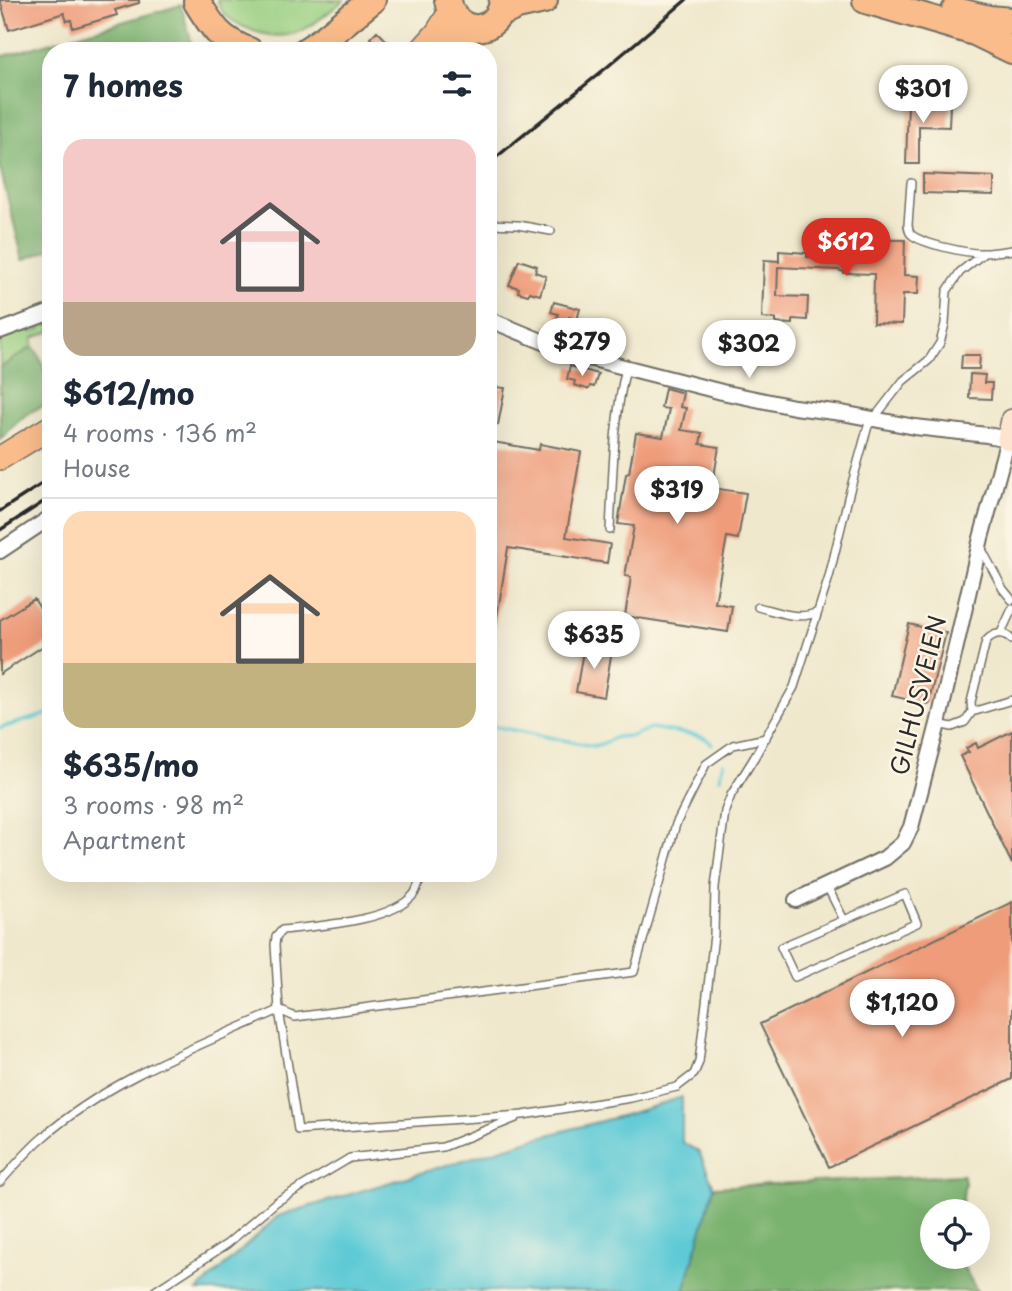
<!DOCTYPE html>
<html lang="en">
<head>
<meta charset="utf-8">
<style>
	body { margin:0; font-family:"Playpen Sans",sans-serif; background:#f6f6f7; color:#1f2937; height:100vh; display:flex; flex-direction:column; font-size:26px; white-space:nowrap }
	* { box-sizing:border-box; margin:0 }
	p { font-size:23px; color:#747a83 }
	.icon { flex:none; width:38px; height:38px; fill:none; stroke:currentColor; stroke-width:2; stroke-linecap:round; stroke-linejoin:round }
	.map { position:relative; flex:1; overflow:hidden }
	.sheet { position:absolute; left:42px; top:42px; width:455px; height:840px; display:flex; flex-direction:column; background:#fff; border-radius:28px; box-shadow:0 7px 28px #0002 }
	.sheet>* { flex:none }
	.fabs { position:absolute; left:920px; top:1199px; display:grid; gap:14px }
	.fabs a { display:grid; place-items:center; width:70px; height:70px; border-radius:50%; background:#fff; box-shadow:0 7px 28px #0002; font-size:35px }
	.price { position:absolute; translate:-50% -60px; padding:0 16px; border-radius:24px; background:#fff; color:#222; font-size:23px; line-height:46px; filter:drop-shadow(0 2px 4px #0008) }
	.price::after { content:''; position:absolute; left:50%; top:42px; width:21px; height:16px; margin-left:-10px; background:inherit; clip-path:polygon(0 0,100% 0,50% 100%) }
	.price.current { background:#d93025; color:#fff }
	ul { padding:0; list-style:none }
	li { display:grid; align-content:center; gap:14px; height:371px; padding:0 21px }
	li+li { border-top:2px solid #e0e1e3 }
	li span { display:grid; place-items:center; height:217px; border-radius:21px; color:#555 }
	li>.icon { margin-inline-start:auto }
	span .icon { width:126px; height:126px; fill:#fffc; stroke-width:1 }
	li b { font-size:30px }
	h2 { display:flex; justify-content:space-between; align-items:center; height:84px; padding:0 21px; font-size:30px }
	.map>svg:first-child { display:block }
</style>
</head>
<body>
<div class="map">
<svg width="1012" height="1291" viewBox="0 0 1012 1291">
	<rect width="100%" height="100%" fill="#fcf5e5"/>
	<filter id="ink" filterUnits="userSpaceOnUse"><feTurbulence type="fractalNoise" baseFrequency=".0143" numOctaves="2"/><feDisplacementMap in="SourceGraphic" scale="14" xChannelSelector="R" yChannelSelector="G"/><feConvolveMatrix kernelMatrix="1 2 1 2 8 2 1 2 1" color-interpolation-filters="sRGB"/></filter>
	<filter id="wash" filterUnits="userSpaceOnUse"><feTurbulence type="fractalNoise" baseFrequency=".00686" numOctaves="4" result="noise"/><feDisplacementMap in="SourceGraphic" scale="28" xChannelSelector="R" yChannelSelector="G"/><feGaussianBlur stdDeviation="1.57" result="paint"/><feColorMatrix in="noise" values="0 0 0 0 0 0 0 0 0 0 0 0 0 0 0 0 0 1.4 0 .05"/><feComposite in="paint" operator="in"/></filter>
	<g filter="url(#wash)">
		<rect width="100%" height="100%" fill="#efe8cc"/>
		<path fill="#99cf81" stroke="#627d56" stroke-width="2" d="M217 0H344C308 29 289 49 242 26 229 19 222 15 217 0Z
			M46 323 50 325V332L33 338 32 347 0 368V339L28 329 30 332 36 331 41 328 38 324Z"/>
		<path fill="#7ab26f" stroke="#526e4d" stroke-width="2" d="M181 5 194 51H51V249L23 260 0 168V57Z
			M32 347 36 350 48 376H51V404C29 408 15 424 0 440V368Z
			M963 1175 965 1182 961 1211H933V1256L958 1257 977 1291H684L714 1187Z"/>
		<path fill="#5ecad6" stroke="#447a80" stroke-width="2" d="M682 1097V1142L699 1152 714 1187 684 1291H197L278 1216 533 1139 632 1113Z"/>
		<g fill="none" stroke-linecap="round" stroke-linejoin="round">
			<path stroke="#5ecad6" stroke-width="3.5" d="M488 725 593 746 602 744 616 737 632 736 651 728 694 735 705 738 712 744
				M0 728 51 713
				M720 778 723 763"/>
		</g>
		<g id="blocks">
			<path fill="#ef9c7a" d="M0 0H139V3L115 10 117 15 73 28 71 20 67 21 64 13 9 30Z
				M377 31 391 45 386 51H364L373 41 370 38Z
				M908 103 950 105 949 127 919 126V164H906Z
				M923 174 994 177V195L923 193Z
				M837 239 905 240 904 275 919 276 918 294H903L902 324 873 323 874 274 844 273V272L838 270 778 267 777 296 808 297 807 320 793 319V324L776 323V319L762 318 764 260 779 261V263V251L807 253V257L836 258Z
				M519 260 537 266 535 272 546 276 540 295 530 292 528 295 518 292 519 288 509 285Z
				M554 302 580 309 577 320 569 317 564 334 554 331 558 314 551 312Z
				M962 355H980L979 369H961Z
				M570 366 598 374 594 387 590 386 589 389H587L574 385 575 381 567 379Z
				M970 374 985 375 984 383H992L991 399 969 398Z
				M488 386 505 388 498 425 488 424Z
				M665 388 683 393 680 407 686 408 681 430 702 433 700 444 719 447 712 488 746 493 738 539 727 537 715 603 732 606 728 632 625 616 631 577 625 576 634 526 618 524 626 474 629 473 636 433 663 437 669 409 661 408Z
				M493 442 539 450 540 444 581 452 566 537 610 544 607 563 508 548 494 636H488V468Z
				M34 599 51 625V641L0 674V620Z
				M909 624 946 633 928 704 892 696Z
				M584 645 612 650 604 697 576 692Z
				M1012 731V864L960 756 969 752 966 748 976 743 978 748Z
				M1012 902V1079L829 1167 760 1024Z"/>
		</g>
	</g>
	<g filter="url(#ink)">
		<use href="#blocks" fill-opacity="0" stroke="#706d63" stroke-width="2"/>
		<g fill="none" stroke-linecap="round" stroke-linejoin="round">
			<g stroke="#706d63" stroke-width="10">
				<path id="lane" d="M911 183 908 225C909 229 908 232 912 235 923 244 969 254 984 253 993 253 1003 251 1012 250
					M488 224 518 225 551 231
					M610 530C613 476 613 421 626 368
					M980 546 1003 589 1012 600
					M758 607C778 612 799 621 818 612
					M1001 633 1012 609
					M972 712 1012 700
					M938 724 952 727 965 722 972 712 971 702 986 641C994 632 1004 631 1012 640
					M423 873C420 879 418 888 414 894 392 922 316 926 282 930L276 937 275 945 279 1010 298 1130 523 1115 631 1098 677 1087 694 1074 699 1062 714 935 715 887 725 811 731 795 754 758 794 687 829 577 849 494 868 426 903 381 929 360 940 343 945 324 947 291 960 272 984 253
					M827 886 844 920 905 894 917 923 795 977 781 947 844 920
					M0 1182C13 1168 26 1152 41 1139 109 1079 197 1047 279 1010L295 1017 634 972 676 824 706 764 733 745 766 738
					M155 1291 227 1244 276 1202 350 1158 443 1147 516 1118"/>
			</g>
			<g stroke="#706d63" stroke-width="18">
				<path id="street" d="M488 319 573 354 722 392 794 407 842 413 915 427 987 435 1008 439 981 538 938 724 911 827 903 843 885 858 796 900
					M0 331 51 312
					M0 551 51 517"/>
			</g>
			<g stroke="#706d63" stroke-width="24">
				<path id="secondary" d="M1012 420 1008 439 1012 440"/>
			</g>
			<g stroke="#706d63" stroke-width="26">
				<path id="primary" d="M421 51 437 33 450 12
					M438 51 475 28
					M0 458 51 427"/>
			</g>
			<g stroke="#706d63" stroke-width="30">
				<path id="highway" d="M448 0C453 38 500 37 503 0
					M866 0 975 32 1012 50
					M197 2C213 28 220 40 249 51
					M955 11 989 19 1012 21
					M501 13 517 6 544 0
					M306 51 324 39 372 0"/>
			</g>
			<use href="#lane" stroke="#fff" stroke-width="7"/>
			<use href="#street" stroke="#fff" stroke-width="14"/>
			<use href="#secondary" stroke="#fde4d1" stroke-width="21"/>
			<use href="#primary" stroke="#fabc8b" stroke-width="23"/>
			<use href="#highway" stroke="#fabc8b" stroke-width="26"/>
			<path stroke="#2b2b2b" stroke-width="3.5" d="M488 164 606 68 686 0
				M0 511 51 478
				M0 530 51 497"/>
		</g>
	</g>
	<g text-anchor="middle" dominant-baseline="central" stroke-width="5" stroke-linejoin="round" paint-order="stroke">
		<g font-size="24" fill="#2b2b2b" stroke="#fcf5e5">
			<text transform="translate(917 695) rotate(-76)">GILHUSVEIEN</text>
		</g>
	</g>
</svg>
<div class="fabs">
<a><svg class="icon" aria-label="locate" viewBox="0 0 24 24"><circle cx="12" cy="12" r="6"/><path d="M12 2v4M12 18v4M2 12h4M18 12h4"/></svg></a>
</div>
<b class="price" style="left:923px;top:125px">$301</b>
<b class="price current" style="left:846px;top:278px">$612</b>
<b class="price" style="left:582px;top:378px">$279</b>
<b class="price" style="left:749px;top:380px">$302</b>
<b class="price" style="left:677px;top:526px">$319</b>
<b class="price" style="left:594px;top:671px">$635</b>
<b class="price" style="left:902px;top:1039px">$1,120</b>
<section class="sheet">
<h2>7 homes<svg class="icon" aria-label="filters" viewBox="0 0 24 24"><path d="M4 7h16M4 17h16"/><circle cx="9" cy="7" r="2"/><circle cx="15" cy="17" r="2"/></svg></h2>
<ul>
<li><span style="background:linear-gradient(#f6c9c9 75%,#b9a48a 0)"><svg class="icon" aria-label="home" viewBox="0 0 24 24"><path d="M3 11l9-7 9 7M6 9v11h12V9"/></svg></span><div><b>$612/mo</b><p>4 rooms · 136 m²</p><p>House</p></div></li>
<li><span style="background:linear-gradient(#ffd9b3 70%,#c2b280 0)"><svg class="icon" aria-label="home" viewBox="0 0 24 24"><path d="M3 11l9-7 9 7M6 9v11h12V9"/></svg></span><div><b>$635/mo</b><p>3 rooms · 98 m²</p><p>Apartment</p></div></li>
</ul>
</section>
</div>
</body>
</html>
